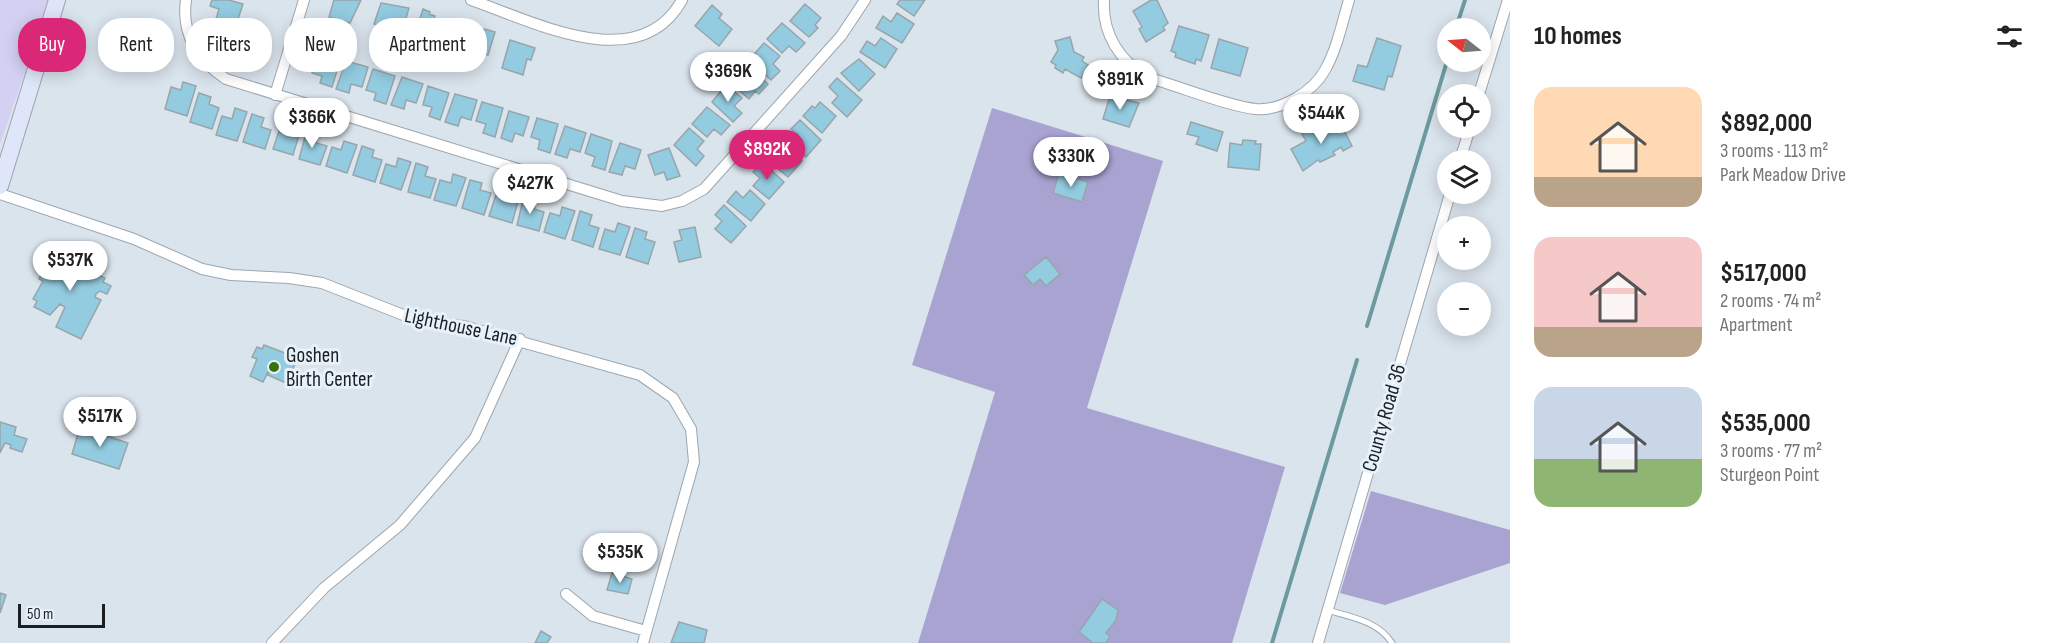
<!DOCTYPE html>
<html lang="en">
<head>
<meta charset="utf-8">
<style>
	body { margin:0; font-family:"Sofia Sans Condensed",sans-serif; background:#f6f6f6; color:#222; height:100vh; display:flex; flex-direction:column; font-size:22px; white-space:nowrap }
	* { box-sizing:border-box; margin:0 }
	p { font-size:20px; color:#767676 }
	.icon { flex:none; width:33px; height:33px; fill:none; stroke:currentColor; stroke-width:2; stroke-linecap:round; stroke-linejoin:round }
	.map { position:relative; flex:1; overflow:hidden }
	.side { display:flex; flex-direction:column; background:#fff; width:540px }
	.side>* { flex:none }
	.top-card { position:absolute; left:18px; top:18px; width:570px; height:54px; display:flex; gap:12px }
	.needle { width:39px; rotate:287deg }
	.tools { position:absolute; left:1437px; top:18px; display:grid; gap:12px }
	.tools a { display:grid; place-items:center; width:54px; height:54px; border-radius:50%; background:#fff; box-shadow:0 3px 15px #0003; font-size:30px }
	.scale { position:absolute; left:18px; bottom:15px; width:87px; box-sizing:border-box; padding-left:6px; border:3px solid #1b1f22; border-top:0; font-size:16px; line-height:21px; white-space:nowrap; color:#1b1f22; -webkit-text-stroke:4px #e7f1fa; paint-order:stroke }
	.price { position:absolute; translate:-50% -51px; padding:0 14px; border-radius:21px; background:#fff; color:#222; font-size:20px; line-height:39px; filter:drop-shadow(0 2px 3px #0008) }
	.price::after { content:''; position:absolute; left:50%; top:36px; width:18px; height:14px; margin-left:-9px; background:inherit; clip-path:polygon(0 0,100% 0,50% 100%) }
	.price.current { background:#db2777; color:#fff }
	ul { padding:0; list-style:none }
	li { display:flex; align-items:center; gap:18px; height:150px; padding:0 24px }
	li span { display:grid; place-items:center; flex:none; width:168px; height:120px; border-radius:18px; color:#555 }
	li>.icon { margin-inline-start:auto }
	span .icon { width:72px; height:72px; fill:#fffc; stroke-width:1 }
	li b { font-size:26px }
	h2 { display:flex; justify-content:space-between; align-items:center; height:72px; padding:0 24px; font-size:26px }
	.chip { padding:0 21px; border-radius:24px; background:#fff; box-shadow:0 3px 15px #0003; font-size:21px; line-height:54px }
	.chip.current { background:#db2777; color:#fff }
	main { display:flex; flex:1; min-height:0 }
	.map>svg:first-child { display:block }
</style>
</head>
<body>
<main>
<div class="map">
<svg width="1510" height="643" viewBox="0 0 1510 643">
	<rect width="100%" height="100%" fill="#dae4ed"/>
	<path fill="#d3d0f2" d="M0 0H50L0 144Z"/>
	<path fill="#a8a3d0" d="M992 108 1163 161 1087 408 1285 467 1232 643H918L995 392 912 365Z
		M1371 491 1510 530V563L1385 605 1340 593Z"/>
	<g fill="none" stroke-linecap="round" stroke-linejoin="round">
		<path stroke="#6c9a9f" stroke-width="4" d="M1456 28 1465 0
			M1367 326 1448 58
			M1272 643 1357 360"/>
	</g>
	<path fill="#93cbe0" stroke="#98a5aa" stroke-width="1.5" d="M212 0H229L243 4 236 25 216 19 219 9 210 6Z
		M334 0H361L350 23 329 17Z
		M900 0H925L914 16 897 4Z
		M1151 0H1157L1168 23 1163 27 1165 30 1146 42 1139 29 1142 27 1133 11Z
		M381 3 409 8 402 32 374 24Z
		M805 4 821 18 815 25 818 28 809 37 790 21Z
		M712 5 722 14 719 18 732 29 719 46 695 26Z
		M423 9 430 12 429 14 435 16 433 21 441 23 440 26 450 29 445 43 414 37Z
		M897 13 914 24 902 43 876 28 883 16 891 22Z
		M782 23 805 43 796 52 789 46 782 53 767 39Z
		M465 26 482 34 484 29 495 32 488 55 459 47Z
		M1179 26 1209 35 1201 61 1196 59 1195 64 1175 57 1176 53 1171 51Z
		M229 33 251 40 250 45 261 49 257 61 246 57 245 62 233 58 234 54 224 51Z
		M1070 37 1074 52 1084 57 1082 61 1088 65 1081 78 1065 69 1063 73 1055 68 1056 65 1051 62 1058 50 1055 41Z
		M881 38 897 49 885 68 860 52 867 41 875 46Z
		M1377 38 1401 46 1392 77 1388 76 1384 90 1353 81 1358 65 1367 67Z
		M1219 39 1248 48 1240 76 1211 68Z
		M510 40 535 48 531 60 527 59 523 75 502 68Z
		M764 43 780 56 773 64 780 71 771 80 749 60Z
		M318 52 341 58 332 87 320 83 322 76 312 73Z
		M859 59 875 74 859 91 841 73Z
		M346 61 368 67 362 87 351 84 349 93 336 89Z
		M748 67 768 84 759 94 755 91 749 99 733 85Z
		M373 69 395 76 386 104 374 100 376 93 366 90Z
		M402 77 423 84 416 103 406 100 404 109 391 105Z
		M837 78 862 100 847 117 832 103 838 96 829 87Z
		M183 82 196 86 187 116 165 109 171 87 181 90Z
		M726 85 742 98 734 106 742 113 733 122 712 102Z
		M428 86 449 93 440 120 429 116 432 107 423 105Z
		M199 93 211 97 209 104 219 108 212 129 190 122Z
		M455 94 477 100 471 120 461 117 458 126 445 122Z
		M1110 96 1139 103 1129 127 1103 119Z
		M482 102 503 108 495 137 483 133 486 124 476 121Z
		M820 102 836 116 822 133 803 116 812 106 815 108Z
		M707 107 730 125 721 135 714 129 707 137 692 124Z
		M235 108 247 112 237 141 216 135 222 116 232 119Z
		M509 111 529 117 523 136 515 133 512 142 501 138Z
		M252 114 264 118 261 127 271 130 265 149 243 142Z
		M537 118 558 124 550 153 538 149 540 140 531 137Z
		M800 120 821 140 806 157 791 143 798 135 791 129Z
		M1191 122 1223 132 1217 151 1196 144 1199 137 1187 134Z
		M1323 123 1326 130 1340 123 1352 146 1343 151 1341 147 1333 152 1335 155 1320 162 1318 160 1303 171 1291 149 1306 141 1302 134Z
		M290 125 301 128 293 155 273 149 279 131 287 134Z
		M565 126 586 133 580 152 570 149 567 158 555 154Z
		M689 128 704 141 697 149 704 156 696 166 674 145Z
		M307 130 319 134 316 143 327 146 320 165 299 159Z
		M591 134 612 141 605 170 592 166 595 157 585 153Z
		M1243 140 1256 141 1255 144H1261L1259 170 1228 167 1230 143 1242 145Z
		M344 141 357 145 347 173 326 166 332 147 341 150Z
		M620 143 641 150 635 169 625 166 622 175 609 172Z
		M362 146 374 150 372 157 382 160 375 182 353 175Z
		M788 147 802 161 788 177 765 158 774 148 781 155Z
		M669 148 680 176 667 180 664 172 655 175 648 155Z
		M398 158 411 162 401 190 380 183 386 164 396 167Z
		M762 162 784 182 769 199 753 186 760 178 753 172Z
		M416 163 428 167 425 176 436 179 430 198 408 192Z
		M1059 173 1088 182 1082 202 1053 193Z
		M453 174 466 178 456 206 434 200 440 180 451 183Z
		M470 180 482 183 480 190 491 193 484 215 462 208Z
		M750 190 765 204 751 221 727 202 736 191 743 198Z
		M508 191 520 194 512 223 489 216 496 195 506 198Z
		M524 196 537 199 534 209 544 212 539 231 517 225Z
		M724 205 746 226 731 243 715 229 722 221 715 215Z
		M562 207 575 211 565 239 544 232 550 213 560 216Z
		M580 211 592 215 589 225 599 228 593 247 572 240Z
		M618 223 630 227 620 255 599 249 605 229 615 232Z
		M695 227 701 257 679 262 674 242 682 240 679 230Z
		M635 228 647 232 645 239 655 242 648 264 626 257Z
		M65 247 80 254 77 259 81 262 79 266 105 278 103 282 111 286 107 294 100 291 96 294 95 297 101 300 81 339 56 327 65 307 60 304 50 315 34 307 37 301 33 299 43 281 39 279 45 267 49 269 58 251 62 253Z
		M1046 257 1060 274 1046 286 1040 279 1033 285 1024 275Z
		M264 345 298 358 286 383 268 375 269 370 263 382 250 376 257 359 252 357 257 347 262 349Z
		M0 422 16 427 14 435 27 439 22 452 10 448 11 445 5 443 0 453Z
		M80 427 128 443 119 469 72 454Z
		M612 573 632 579 628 594 607 590Z
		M0 593 6 595 0 613Z
		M1102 599 1118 610 1116 620 1106 633 1110 636 1106 643H1093L1079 632Z
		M679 622 707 630 704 643H671Z
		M541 631 551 637 547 643H535Z"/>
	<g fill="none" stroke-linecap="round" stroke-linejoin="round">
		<g stroke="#9da6af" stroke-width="7">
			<path id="service" d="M1327 610C1351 617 1378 621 1392 643"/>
		</g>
		<g stroke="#9da6af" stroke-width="12">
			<path id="minor" d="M186 0C181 34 198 61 226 79L622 201 662 206 682 201 704 189 841 36 865 0
				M471 0C533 21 639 78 682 0
				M1104 0C1102 34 1120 62 1149 78 1179 86 1227 106 1256 109 1281 111 1313 92 1325 70 1337 49 1342 23 1349 0
				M1479 94 1508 0
				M275 95 304 0
				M1460 160 1470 128
				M0 194 134 239 202 269 231 275 289 278 322 283 421 322 464 326 640 375 673 398 691 429 694 462 643 643
				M566 594 593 616 646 631
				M272 643 324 588 400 525 475 438 520 339
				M1318 643 1450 194"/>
		</g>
		<g stroke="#9da6af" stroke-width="18">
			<path id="secondary" d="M0 186 57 0"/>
		</g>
		<use href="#service" stroke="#fff" stroke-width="5"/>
		<use href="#minor" stroke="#fff" stroke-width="10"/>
		<use href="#secondary" stroke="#dfe6f9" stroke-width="16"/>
	</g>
	<circle fill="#367309" stroke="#e7f1fa" stroke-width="2" cx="274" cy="367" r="6"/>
	<g text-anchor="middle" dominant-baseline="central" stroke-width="6" stroke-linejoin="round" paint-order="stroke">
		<g font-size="21" fill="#1b1f22" stroke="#e7f1fa">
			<text transform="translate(461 327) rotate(12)">Lighthouse Lane</text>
			<text transform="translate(1384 418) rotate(-74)">County Road 36</text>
		</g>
		<g font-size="21" fill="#1b1f22" stroke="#e7f1fa" text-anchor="start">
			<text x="286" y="355">Goshen<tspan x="286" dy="24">Birth Center</tspan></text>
		</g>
	</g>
</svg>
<div class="tools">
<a><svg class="needle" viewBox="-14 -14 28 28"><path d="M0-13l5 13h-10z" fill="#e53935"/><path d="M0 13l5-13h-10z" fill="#767676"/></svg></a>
<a><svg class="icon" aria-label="locate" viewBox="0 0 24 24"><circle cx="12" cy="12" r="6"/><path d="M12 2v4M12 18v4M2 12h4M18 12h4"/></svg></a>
<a><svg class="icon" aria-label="layers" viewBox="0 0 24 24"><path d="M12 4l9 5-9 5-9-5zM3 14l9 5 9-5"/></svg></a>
<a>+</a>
<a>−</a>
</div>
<div class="scale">50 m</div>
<b class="price" style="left:728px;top:103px">$369K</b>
<b class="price" style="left:1120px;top:111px">$891K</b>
<b class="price" style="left:1321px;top:145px">$544K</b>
<b class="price" style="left:312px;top:149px">$366K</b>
<b class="price current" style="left:767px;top:181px">$892K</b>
<b class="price" style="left:1071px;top:188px">$330K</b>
<b class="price" style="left:530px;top:215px">$427K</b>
<b class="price" style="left:70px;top:292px">$537K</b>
<b class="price" style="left:100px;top:448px">$517K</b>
<b class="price" style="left:620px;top:584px">$535K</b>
<div class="top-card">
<a class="chip current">Buy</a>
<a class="chip">Rent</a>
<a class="chip">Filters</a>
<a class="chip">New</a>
<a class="chip">Apartment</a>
</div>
</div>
<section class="side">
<h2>10 homes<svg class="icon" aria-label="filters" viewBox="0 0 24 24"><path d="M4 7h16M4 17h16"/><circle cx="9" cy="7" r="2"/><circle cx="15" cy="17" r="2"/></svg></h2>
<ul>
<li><span style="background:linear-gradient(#ffd9b3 75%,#b9a48a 0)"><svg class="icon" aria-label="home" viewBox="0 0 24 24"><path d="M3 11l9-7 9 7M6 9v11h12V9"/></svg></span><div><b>$892,000</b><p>3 rooms · 113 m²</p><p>Park Meadow Drive</p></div></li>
<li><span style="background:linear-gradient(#f6c9c9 75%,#b9a48a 0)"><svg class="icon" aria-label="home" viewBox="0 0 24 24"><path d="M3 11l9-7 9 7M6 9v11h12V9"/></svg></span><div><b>$517,000</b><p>2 rooms · 74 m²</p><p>Apartment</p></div></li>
<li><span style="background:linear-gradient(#c9d6e8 60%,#8fb573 0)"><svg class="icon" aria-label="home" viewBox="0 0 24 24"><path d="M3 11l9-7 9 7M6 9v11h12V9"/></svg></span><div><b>$535,000</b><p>3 rooms · 77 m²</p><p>Sturgeon Point</p></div></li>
</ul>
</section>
</main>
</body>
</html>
